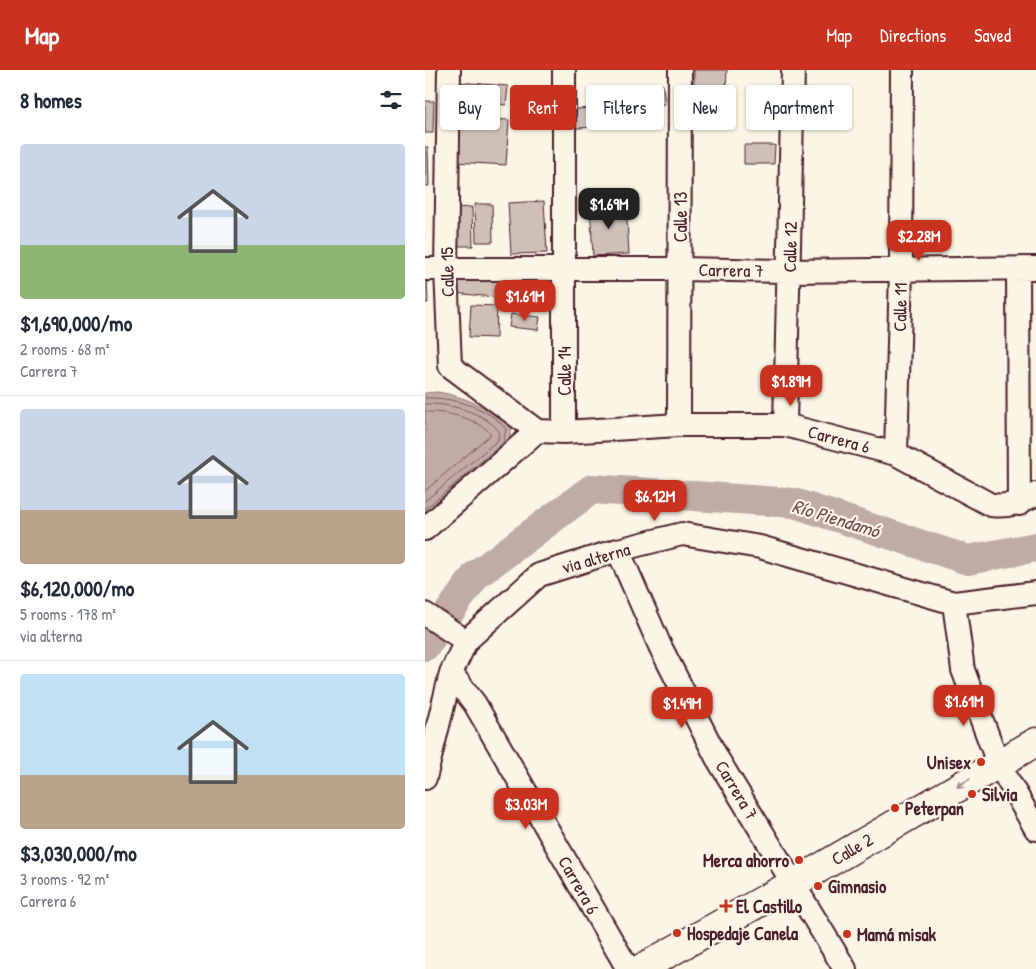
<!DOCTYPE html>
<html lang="en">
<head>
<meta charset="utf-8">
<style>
	body { margin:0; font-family:"Patrick Hand",sans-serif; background:#f2f2f3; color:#1f2937; height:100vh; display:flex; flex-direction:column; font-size:19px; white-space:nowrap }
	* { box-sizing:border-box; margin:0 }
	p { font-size:16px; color:#747a83 }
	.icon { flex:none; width:28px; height:28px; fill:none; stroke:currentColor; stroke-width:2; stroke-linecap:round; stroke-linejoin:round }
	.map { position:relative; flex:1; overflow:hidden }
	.sheet { display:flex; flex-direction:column; background:#fff; width:425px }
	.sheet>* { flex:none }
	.banner { position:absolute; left:15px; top:15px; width:475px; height:45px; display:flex; gap:10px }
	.price { position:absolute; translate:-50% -42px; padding:0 11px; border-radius:10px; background:#c8321e; color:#fff; font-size:16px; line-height:32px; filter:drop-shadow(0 1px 2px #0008) }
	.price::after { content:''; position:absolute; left:50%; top:30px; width:15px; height:11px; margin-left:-8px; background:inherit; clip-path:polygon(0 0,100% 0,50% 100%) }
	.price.selected { background:#222; color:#fff }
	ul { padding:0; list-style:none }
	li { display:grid; align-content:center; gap:10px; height:265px; padding:0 20px }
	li+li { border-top:1px solid #e0e1e3 }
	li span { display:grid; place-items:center; height:155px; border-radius:5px; color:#555 }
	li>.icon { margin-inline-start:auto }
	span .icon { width:90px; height:90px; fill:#fffc; stroke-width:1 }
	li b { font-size:21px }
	h2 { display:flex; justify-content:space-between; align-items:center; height:60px; padding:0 20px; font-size:21px }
	.chip { padding:0 18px; border-radius:5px; background:#fff; box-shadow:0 1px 4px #0004; font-size:18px; line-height:45px }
	.chip.selected { background:#c8321e; color:#fff }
	header { display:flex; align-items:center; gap:30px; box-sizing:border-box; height:70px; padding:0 25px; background:#c8321e; color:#fff }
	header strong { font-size:24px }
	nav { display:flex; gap:28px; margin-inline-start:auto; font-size:18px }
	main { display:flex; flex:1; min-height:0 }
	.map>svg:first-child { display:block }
</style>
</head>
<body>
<header>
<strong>Map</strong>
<nav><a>Map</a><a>Directions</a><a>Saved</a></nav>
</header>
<main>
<section class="sheet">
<h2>8 homes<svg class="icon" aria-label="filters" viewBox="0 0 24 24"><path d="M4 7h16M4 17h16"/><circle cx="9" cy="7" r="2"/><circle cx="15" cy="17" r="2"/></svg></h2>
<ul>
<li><span style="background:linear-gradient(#c9d6e8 65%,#8fb573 0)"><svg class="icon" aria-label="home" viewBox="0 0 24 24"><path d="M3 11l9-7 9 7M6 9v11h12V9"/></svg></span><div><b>$1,690,000/mo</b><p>2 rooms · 68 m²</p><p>Carrera 7</p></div></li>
<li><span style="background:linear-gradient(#c9d6e8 65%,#b9a48a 0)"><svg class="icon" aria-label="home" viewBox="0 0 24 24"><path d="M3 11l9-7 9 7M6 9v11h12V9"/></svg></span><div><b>$6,120,000/mo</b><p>5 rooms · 178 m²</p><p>via alterna</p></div></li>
<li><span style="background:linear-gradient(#bfe0f5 65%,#b9a48a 0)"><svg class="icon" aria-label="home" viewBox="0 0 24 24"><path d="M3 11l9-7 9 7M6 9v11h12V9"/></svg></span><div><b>$3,030,000/mo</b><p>3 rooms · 92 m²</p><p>Carrera 6</p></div></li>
</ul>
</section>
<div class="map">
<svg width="611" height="899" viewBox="0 0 611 899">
	<rect width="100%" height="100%" fill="#fcf5e5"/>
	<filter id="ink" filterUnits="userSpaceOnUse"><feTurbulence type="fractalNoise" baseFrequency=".02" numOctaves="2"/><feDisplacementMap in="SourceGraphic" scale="10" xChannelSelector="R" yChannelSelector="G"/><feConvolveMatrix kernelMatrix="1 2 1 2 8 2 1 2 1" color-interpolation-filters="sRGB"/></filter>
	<g filter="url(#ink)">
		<path fill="#c0aca5" stroke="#917474" d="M12 322C40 326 64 338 87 356L84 375 0 445V323Z"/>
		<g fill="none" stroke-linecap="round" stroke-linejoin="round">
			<path stroke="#79575c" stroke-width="1" d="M0 328C27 327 64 337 81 359L78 373 0 439
				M0 334C24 333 59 342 74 361L73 370 0 431
				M0 342C19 341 53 348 66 364L0 421"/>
			<path stroke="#c0aca5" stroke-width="30" d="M0 576 51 505 167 419 369 433 543 490 611 477"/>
		</g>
		<path fill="#cfc0b7" stroke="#4a1f2b" d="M269 0H302L301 20 269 19Z
			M33 12 83 16 81 35 31 30Z
			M238 15 240 34 190 37 189 18Z
			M0 31H9L8 63H0Z
			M186 37 187 56 137 59 136 40Z
			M33 47 84 50 81 95 30 92Z
			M319 75H350L349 94H319Z
			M0 77H3L4 116H0Z
			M119 131 122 183 86 184 83 133Z
			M201 133 204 184 168 186 165 135Z
			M50 134H67L68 172H51Z
			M47 137 48 176H30L29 138Z
			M30 204 80 209 78 228 29 223Z
			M0 206H2L3 233H0Z
			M46 235 72 236 71 268 44 267Z
			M86 244 115 247 113 260 84 257Z"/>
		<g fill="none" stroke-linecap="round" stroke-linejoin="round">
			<g stroke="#4a1f2b" stroke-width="26">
				<path id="minor" d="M24 0 21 199 25 296 112 361
					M0 199H255L364 201 611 198
					M593 199 594 434
					M254 355 255 0
					M360 355 368 0
					M112 361 139 362 254 355H360L471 384 566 435C584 437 595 433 611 424
					M139 362V0
					M471 384 476 199 477 0
					M0 459 112 361
					M193 480 235 576 292 688 420 899
					M529 533 538 600 573 693 611 759
					M0 544 41 571
					M26 603 50 634 203 899
					M0 708 26 603 41 571 114 505 193 480 257 464 335 477 529 533 611 523"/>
			</g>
			<g stroke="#4a1f2b" stroke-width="31">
				<path id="major" d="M215 899 369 813 611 672"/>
			</g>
			<use href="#minor" stroke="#fcf5e5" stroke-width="22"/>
			<use href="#major" stroke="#fcf5e5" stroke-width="28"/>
		</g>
		<defs><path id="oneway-shaft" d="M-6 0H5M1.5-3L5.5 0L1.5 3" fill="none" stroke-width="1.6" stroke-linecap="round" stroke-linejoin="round" transform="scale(1.25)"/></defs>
		<use stroke="#a38a88" href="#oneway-shaft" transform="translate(538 713) rotate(149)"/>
	</g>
	<g fill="#c8321e" stroke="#fcf5e5" stroke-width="2">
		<circle cx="556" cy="692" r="5"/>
		<circle cx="547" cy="724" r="5"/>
		<circle cx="470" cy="738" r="5"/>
		<circle cx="374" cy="790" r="5"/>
		<circle cx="393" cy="816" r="5"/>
		<path d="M298.5 828.5h5v5h5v5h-5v5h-5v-5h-5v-5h5z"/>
		<circle cx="252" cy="863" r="5"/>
		<circle cx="422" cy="864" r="5"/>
	</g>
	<g text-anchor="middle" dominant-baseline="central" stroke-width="4.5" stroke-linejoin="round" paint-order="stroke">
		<g font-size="18" fill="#4a1f2b" stroke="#fcf5e5">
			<text transform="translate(255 147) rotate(-90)">Calle 13</text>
			<text transform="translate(365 177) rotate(-89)">Calle 12</text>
			<text transform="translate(306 200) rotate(1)">Carrera 7</text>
			<text transform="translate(22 202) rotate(-91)">Calle 15</text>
			<text transform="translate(475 237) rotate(-89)">Calle 11</text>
			<text transform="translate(139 301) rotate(-90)">Calle 14</text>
			<text transform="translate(414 369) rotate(15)">Carrera 6</text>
			<text transform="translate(171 488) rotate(-16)">via alterna</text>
			<text transform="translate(312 720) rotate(59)">Carrera 7</text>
			<text transform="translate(427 779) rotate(-31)">Calle 2</text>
			<text transform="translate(154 815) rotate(60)">Carrera 6</text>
		</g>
		<g font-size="18" font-weight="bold" fill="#4a1f2b" stroke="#fcf5e5" text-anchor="start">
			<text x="546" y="692" text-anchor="end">Unisex</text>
			<text x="557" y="724">Silvia</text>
			<text x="480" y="738">Peterpan</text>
			<text x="364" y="790" text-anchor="end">Merca ahorro</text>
			<text x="403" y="816">Gimnasio</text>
			<text x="311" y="836">El Castillo</text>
			<text x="262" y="863">Hospedaje Canela</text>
			<text x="432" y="864">Mamá misak</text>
		</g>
		<g font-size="19" font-style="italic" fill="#6d4950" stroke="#fcf5e5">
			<text transform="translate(411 448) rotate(17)">Río Piendamó</text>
		</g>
	</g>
</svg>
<b class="price selected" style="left:184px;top:160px">$1.69M</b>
<b class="price" style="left:494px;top:192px">$2.28M</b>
<b class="price" style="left:100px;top:252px">$1.61M</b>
<b class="price" style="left:366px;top:337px">$1.89M</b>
<b class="price" style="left:230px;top:452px">$6.12M</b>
<b class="price" style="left:539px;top:657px">$1.61M</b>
<b class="price" style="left:257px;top:659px">$1.49M</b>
<b class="price" style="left:101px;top:760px">$3.03M</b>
<div class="banner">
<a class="chip">Buy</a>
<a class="chip selected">Rent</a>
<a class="chip">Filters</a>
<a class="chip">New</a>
<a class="chip">Apartment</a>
</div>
</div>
</main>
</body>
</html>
